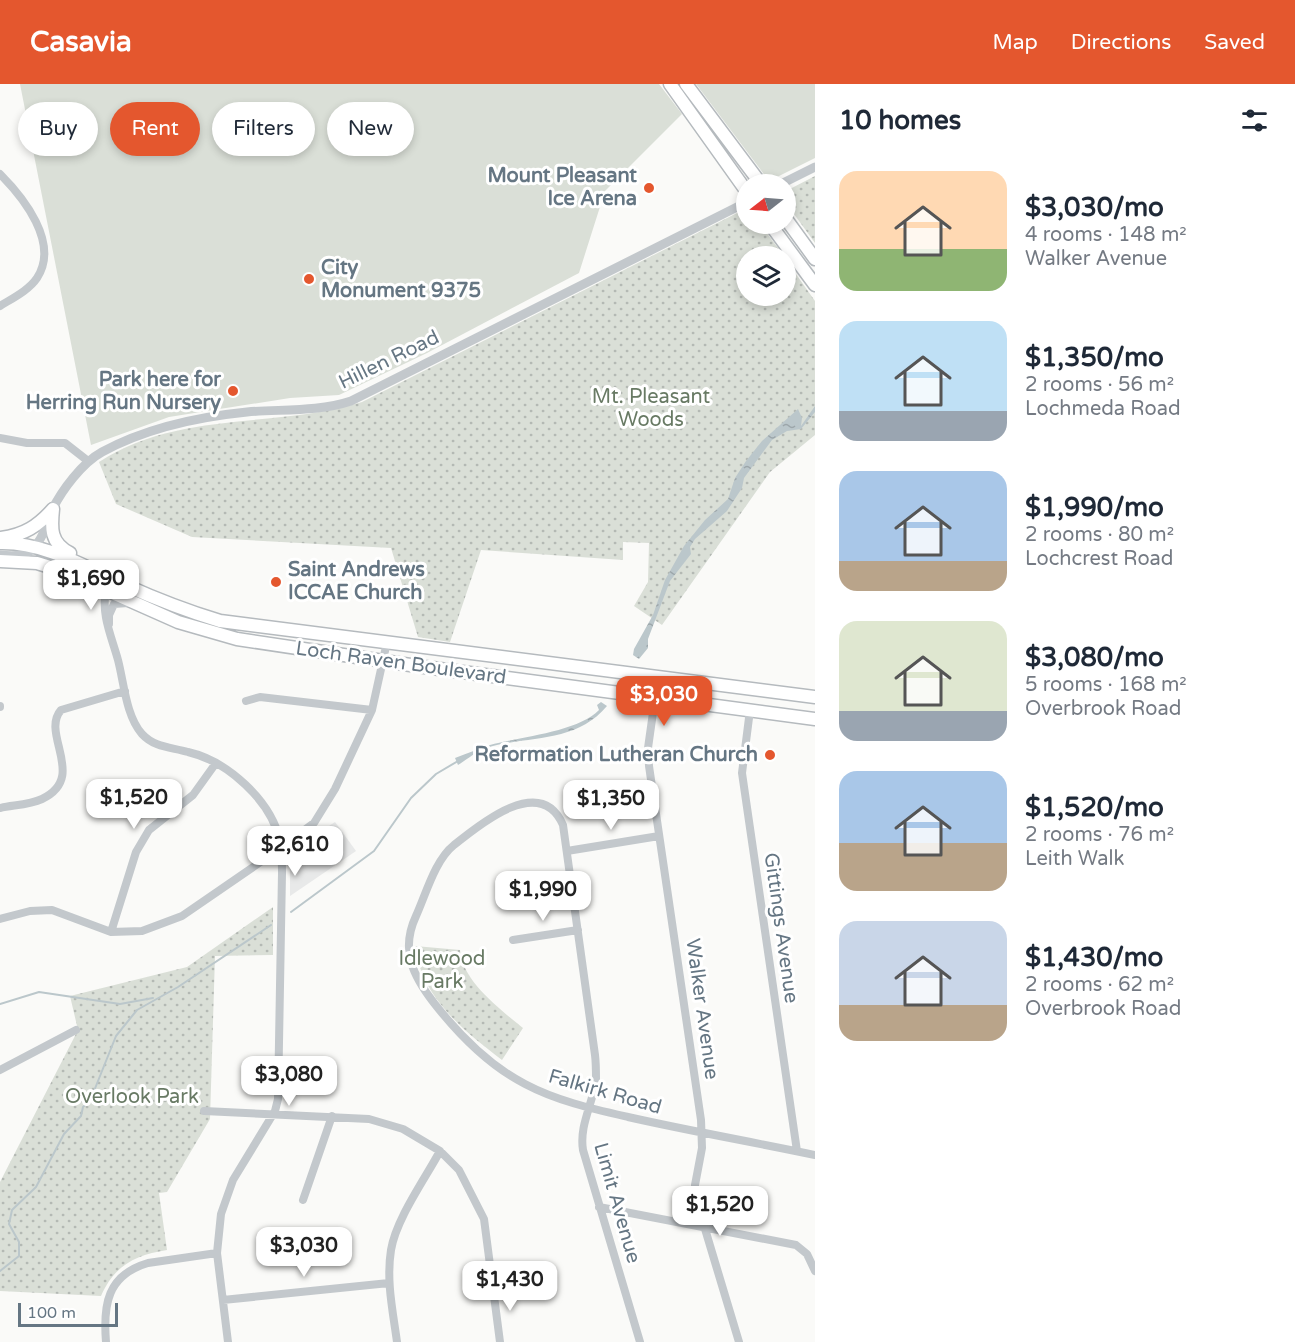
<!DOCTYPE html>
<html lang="en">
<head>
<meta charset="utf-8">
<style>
	body { margin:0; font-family:"Varela Round",sans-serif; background:#f6f6f7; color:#1f2937; height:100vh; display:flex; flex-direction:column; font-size:22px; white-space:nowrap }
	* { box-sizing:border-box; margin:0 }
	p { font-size:20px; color:#747a83 }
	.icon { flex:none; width:33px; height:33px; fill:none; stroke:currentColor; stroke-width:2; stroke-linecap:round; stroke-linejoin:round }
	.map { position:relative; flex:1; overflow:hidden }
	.side { display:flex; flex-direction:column; background:#fff; width:480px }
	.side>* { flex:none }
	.banner { position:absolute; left:18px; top:18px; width:570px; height:54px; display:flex; gap:12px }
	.needle { width:39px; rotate:253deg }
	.fabs { position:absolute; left:736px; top:90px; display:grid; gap:12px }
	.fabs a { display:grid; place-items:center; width:60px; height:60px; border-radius:50%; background:#fff; box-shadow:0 3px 9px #0003; font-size:30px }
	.scale { position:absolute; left:18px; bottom:15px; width:100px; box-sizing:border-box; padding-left:6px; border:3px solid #657683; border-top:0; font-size:16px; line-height:21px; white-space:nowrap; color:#657683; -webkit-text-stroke:4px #fff; paint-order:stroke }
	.price { position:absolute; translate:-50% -51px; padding:0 14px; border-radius:12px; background:#fff; color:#222; font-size:20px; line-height:39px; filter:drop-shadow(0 2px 3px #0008) }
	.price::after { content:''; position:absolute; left:50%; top:36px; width:18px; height:14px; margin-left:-9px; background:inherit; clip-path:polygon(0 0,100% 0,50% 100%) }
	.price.current { background:#e4572e; color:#fff }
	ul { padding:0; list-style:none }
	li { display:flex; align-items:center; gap:18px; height:150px; padding:0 24px }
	li span { display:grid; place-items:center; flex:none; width:168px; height:120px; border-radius:18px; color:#555 }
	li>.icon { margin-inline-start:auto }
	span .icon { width:72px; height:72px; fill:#fffc; stroke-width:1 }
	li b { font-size:26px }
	h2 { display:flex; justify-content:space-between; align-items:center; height:72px; padding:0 24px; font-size:26px }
	.chip { padding:0 21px; border-radius:27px; background:#fff; box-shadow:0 3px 9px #0003; font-size:21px; line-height:54px }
	.chip.current { background:#e4572e; color:#fff }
	header { display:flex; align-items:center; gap:36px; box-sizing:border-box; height:84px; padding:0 30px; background:#e4572e; color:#fff }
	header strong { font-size:28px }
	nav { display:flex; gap:33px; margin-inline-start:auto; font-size:21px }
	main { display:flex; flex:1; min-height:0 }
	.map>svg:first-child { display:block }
</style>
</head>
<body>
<header>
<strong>Casavia</strong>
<nav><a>Map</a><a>Directions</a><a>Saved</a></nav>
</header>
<main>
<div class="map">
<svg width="815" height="1258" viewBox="0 0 815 1258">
	<defs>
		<pattern id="park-dots" width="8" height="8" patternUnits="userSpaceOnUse" patternTransform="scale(1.5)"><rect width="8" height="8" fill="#dadfd7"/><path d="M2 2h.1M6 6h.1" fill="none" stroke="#b4b9b4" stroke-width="1.8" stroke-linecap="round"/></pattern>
		<pattern id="water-ripples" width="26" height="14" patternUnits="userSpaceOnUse" patternTransform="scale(1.5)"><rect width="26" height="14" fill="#bbc7cb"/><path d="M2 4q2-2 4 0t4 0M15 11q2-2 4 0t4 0" fill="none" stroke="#9ca6aa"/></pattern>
	</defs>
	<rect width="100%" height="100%" fill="#fafaf8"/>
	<path fill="#e8e9e9" d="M335 738 356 767 290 812V768Z"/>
	<path fill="#dadfd7" d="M20 0H659L682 30 605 107 579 189 427 269 339 311 290 314 169 333 91 361Z
		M696 0H815V74L769 97Z"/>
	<path fill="url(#park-dots)" d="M815 92V159L786 119V107Z
		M745 125 747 140H760L784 172H747V212H786V176L815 217V351L770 388 662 541 634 522 648 498 649 459 623 458V476L481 466 450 558 418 553 391 464 192 453 116 420 99 378C178 326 275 345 362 318Z
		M273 823V871L215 872 210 1035 167 1108 159 1109 167 1166C135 1171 114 1182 101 1212L0 1207V1098L78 946 70 912 187 883Z
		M415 862 460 866C462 897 500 925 523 944L502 976C464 947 421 913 415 862Z"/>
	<path fill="url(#water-ripples)" d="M815 322V328L801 345 787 347 772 356 744 394 742 404 727 427 695 455 690 463 691 470 670 497 648 555V564L639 575 633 571 634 565 653 531 665 496 684 462 705 436 728 415 735 394 746 377 762 357 798 325 802 334 801 342Z
		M601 618 607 622C575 660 529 651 486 664 475 668 468 675 458 681L455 674C466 670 478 665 490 661 519 653 578 648 599 626L597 621Z"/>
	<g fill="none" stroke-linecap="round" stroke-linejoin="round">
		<path stroke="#bbc7cb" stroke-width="2" d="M291 828 374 767 411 714 436 690 458 677
			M0 920 39 908 120 920 153 914
			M0 1187 19 1172V1158L9 1140 12 1126 36 1103 64 1050 81 1032 83 1023 90 1017 116 952 137 926 178 903 271 841"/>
		<g stroke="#b5babe" stroke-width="15">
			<path id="primary" d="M670 0 747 108
				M686 0 761 100
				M786 135 815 175
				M770 140 815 201
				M53 425C51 444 50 459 70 469
				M1 454C24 451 38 442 53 425
				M0 459C45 458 85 483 125 501 156 515 187 527 220 537L815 613
				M0 477 37 479 63 487 178 538 237 555 417 582 815 635"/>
		</g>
		<path stroke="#c3c8cc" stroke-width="8" d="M0 90C23 113 60 159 37 194 29 206 13 214 0 222
			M0 354 27 359H65L88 377
			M106 505C101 531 111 551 118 576 124 599 126 632 142 650 155 664 171 663 188 668 227 677 271 716 280 757 282 767 282 778 282 789L278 1015 275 1027 233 1096 221 1130 217 1169 228 1258
			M109 540V531L114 520 128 519
			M658 593 648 664 649 682 701 1036 702 1064 695 1101 696 1115 739 1258
			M246 617 260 613 372 626
			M0 623V622
			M750 626 742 689 797 1067
			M0 724C13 721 29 721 42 715 88 693 40 650 61 626L125 607
			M567 767 659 752
			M0 835 30 827 52 826 111 848 142 847 182 832 272 770 314 739 335 705 372 626 387 558
			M111 848 136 768 149 746 193 711 216 679
			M513 856 578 846
			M0 986 76 946
			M204 1027 369 1035 403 1045 440 1067 459 1086 484 1135 500 1258
			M303 1116 332 1032
			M599 1123 796 1161 807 1170 815 1187
			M223 1216 389 1199
			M106 1258C103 1221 107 1191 148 1179L217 1169
			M397 1258C393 1228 386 1197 391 1166 396 1135 425 1095 440 1067
			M640 1258 583 1066C579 1041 593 1020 596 995 596 988 596 979 595 971L563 741C541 690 481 739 454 761 435 776 426 810 416 832 400 866 413 892 434 919 459 951 488 981 525 1000 557 1017 593 1025 628 1033 690 1047 753 1058 815 1071"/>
		<path stroke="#c3c8cc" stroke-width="9" d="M781 100 815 83
			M0 471C9 472 19 473 27 469 42 460 46 441 52 426 62 406 82 379 102 368 146 344 197 333 247 328 281 325 318 328 351 317L747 118"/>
		<use href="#primary" stroke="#fff" stroke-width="12"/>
	</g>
	<g fill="#e4572e" stroke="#fff" stroke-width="2">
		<circle cx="649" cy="104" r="6"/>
		<circle cx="309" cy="195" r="6"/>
		<circle cx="233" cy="307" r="6"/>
		<circle cx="276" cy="498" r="6"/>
		<circle cx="770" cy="671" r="6"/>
	</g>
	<g text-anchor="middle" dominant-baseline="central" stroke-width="6" stroke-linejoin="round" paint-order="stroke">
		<g font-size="20" font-weight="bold" fill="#657683" stroke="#fff" text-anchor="end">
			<text x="637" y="92">Mount Pleasant<tspan x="637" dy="23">Ice Arena</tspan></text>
			<text x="321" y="184" text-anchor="start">City<tspan x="321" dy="23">Monument 9375</tspan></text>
			<text x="221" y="296">Park here for<tspan x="221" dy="23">Herring Run Nursery</tspan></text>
			<text x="288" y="486" text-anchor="start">Saint Andrews<tspan x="288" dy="23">ICCAE Church</tspan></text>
			<text x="758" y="671">Reformation Lutheran Church</text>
		</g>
		<g font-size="20" fill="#657683" stroke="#fff">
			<text transform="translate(389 276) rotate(-26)">Hillen Road</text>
			<text transform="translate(401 579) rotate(8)">Loch Raven Boulevard</text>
			<text transform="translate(781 844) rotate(82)">Gittings Avenue</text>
			<text transform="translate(702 925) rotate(82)">Walker Avenue</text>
			<text transform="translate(605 1008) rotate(16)">Falkirk Road</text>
			<text transform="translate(617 1119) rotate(74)">Limit Avenue</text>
		</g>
		<g font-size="20" fill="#687a64" stroke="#fff">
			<text x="651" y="313">Mt. Pleasant<tspan x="651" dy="23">Woods</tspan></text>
			<text x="442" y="875">Idlewood<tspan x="442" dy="23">Park</tspan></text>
			<text x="132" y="1013">Overlook Park</text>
		</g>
	</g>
</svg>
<div class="fabs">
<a><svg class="needle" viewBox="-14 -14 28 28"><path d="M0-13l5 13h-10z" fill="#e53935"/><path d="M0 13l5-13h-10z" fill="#747a83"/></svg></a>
<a><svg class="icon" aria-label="layers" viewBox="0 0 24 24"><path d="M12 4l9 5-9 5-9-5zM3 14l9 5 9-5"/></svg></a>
</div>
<div class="scale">100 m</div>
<b class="price" style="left:91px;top:527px">$1,690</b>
<b class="price current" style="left:664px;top:643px">$3,030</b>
<b class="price" style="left:134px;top:746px">$1,520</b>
<b class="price" style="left:611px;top:747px">$1,350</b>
<b class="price" style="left:295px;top:793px">$2,610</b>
<b class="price" style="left:543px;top:838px">$1,990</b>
<b class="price" style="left:289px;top:1023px">$3,080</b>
<b class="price" style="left:720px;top:1153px">$1,520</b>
<b class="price" style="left:304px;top:1194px">$3,030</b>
<b class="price" style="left:510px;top:1228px">$1,430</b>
<div class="banner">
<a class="chip">Buy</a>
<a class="chip current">Rent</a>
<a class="chip">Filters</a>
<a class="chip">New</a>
</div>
</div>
<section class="side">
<h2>10 homes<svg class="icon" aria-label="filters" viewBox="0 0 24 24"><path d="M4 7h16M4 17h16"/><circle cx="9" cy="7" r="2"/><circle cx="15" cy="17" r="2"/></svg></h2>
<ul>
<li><span style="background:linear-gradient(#ffd9b3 65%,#8fb573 0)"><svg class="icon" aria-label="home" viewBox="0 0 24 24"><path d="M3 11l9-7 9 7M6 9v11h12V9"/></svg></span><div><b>$3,030/mo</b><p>4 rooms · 148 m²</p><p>Walker Avenue</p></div></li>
<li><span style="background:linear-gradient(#bfe0f5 75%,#9aa5b1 0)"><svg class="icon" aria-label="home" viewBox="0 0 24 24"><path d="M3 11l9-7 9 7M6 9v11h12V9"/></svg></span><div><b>$1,350/mo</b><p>2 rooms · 56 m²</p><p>Lochmeda Road</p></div></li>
<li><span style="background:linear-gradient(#a9c7e8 75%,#b9a48a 0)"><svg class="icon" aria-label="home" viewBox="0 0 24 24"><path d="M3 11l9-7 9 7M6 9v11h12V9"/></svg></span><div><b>$1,990/mo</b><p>2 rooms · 80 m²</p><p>Lochcrest Road</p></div></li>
<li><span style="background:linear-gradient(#dfe7d0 75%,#9aa5b1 0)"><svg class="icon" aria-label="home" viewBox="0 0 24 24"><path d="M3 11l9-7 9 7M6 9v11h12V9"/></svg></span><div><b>$3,080/mo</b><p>5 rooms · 168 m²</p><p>Overbrook Road</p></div></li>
<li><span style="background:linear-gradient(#a9c7e8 60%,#b9a48a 0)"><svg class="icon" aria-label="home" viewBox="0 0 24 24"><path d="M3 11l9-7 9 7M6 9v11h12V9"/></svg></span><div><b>$1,520/mo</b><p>2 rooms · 76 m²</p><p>Leith Walk</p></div></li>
<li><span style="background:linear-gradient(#c9d6e8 70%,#b9a48a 0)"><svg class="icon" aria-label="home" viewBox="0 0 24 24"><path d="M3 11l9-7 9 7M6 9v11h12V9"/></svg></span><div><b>$1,430/mo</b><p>2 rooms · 62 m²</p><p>Overbrook Road</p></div></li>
</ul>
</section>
</main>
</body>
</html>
